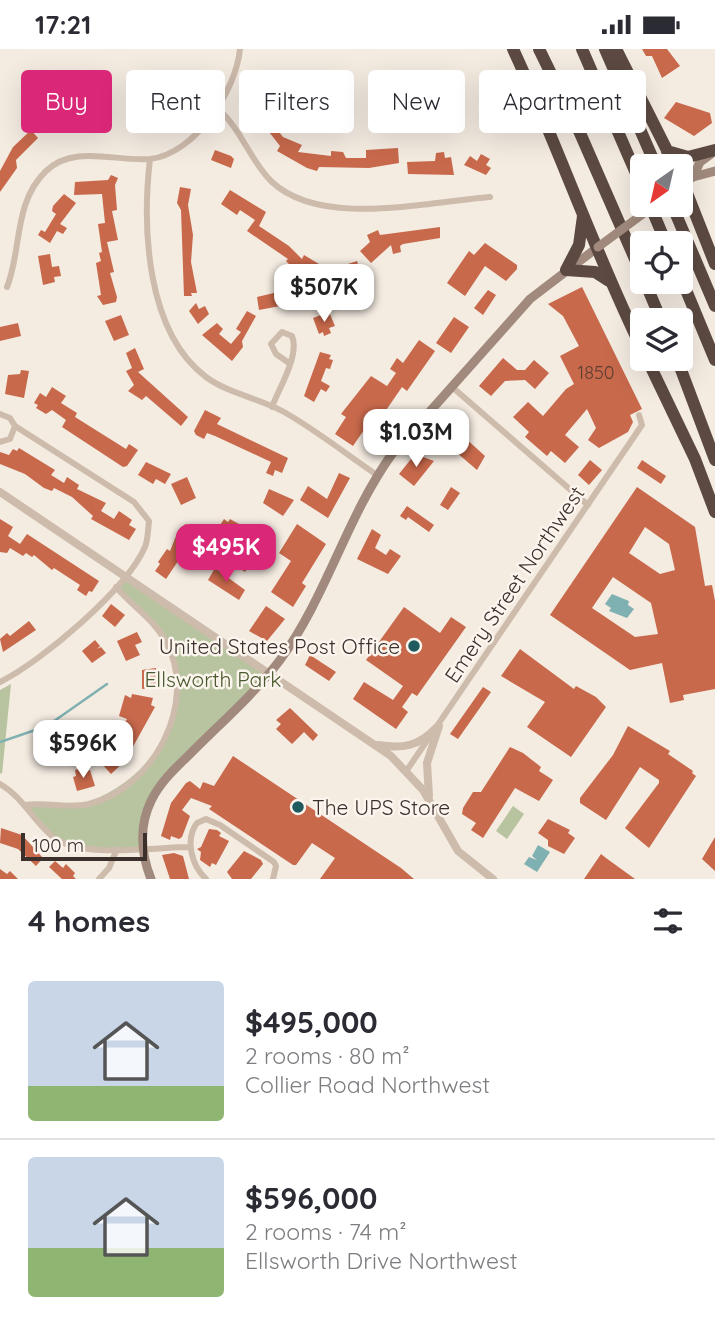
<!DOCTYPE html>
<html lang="en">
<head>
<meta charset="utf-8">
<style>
	body { margin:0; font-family:Quicksand,sans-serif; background:#f2f2f3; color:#2b2b33; height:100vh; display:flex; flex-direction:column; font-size:26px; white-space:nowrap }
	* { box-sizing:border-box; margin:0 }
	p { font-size:23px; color:#7c7c81 }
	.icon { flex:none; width:38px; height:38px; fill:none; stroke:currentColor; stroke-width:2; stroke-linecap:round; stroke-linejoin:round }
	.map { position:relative; height:830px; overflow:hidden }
	.panel { display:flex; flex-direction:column; background:#fff; flex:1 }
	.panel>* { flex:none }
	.guide { position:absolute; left:21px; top:21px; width:674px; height:63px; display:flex; gap:14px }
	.needle { width:46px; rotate:214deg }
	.controls { position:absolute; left:630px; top:105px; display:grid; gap:14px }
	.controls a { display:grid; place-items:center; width:63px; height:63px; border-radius:7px; background:#fff; box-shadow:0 7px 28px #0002; font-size:35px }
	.scale { position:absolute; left:21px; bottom:18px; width:126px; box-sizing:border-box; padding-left:7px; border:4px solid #3b302b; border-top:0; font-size:19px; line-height:24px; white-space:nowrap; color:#3b302b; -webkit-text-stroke:5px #fbf5ee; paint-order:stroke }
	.price { position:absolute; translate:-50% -60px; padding:0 16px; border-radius:14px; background:#fff; color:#222; font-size:23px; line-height:46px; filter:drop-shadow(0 2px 4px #0008) }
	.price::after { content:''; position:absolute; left:50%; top:42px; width:21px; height:16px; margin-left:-10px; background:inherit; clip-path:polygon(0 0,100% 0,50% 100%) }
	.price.selected { background:#db2777; color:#fff }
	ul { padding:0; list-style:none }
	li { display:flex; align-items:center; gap:21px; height:175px; padding:0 28px }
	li+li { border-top:2px solid #e1e1e2 }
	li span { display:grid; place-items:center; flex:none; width:196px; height:140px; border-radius:7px; color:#555 }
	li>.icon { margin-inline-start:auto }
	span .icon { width:84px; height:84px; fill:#fffc; stroke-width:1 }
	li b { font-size:30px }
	h2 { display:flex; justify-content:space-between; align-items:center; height:84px; padding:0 28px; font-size:30px }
	.pill { padding:0 24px; border-radius:7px; background:#fff; box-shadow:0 7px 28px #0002; font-size:24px; line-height:63px }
	.pill.selected { background:#db2777; color:#fff }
	.status { display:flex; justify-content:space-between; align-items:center; height:49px; padding:0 35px; background:#fff; direction:ltr }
	.status svg { height:19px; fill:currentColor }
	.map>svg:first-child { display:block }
</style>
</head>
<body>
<div class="status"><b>17:21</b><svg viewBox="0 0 49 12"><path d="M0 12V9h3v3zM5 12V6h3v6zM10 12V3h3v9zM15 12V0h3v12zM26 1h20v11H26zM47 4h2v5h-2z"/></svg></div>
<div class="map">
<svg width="715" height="830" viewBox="0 0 715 830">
	<rect width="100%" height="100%" fill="#f4ebe1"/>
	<path fill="#b8c4a0" d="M126 526 269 623 158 736 150 753 142 799 84 800 55 789 25 756C42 756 64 760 79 756 148 736 199 665 166 594 158 576 130 553 116 538Z
		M11 635 2 725 0 724V641Z
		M513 757 524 765 507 790 496 782Z"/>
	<path fill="#7fb0b2" d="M612 545 629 552 628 556 634 560 627 569 609 562 611 559 605 555Z
		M538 796 550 803 537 823 524 815 529 808 537 811 532 807Z"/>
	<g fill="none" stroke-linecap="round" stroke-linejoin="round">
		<path stroke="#7fb0b2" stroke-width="2.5" d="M0 693 47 677 107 635"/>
	</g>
	<path fill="#c8694b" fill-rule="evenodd" d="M642 0H667L680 17 662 29 652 7H646Z
		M281 47 292 48 291 63 274 62 275 53H278Z
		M676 53 710 64 712 74 694 87 664 69Z
		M273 66 280 76 276 79 283 88 302 96 298 103 331 107V102L343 103 346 109H366V101L398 99 399 114 369 119 319 118 317 122 307 119 277 102 280 97 262 74Z
		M31 81 38 89 16 111 17 119 0 143V122L13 98Z
		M215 101 231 107 234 110 231 119 211 111Z
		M444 103 445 109 451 108 454 126 408 125 407 113 435 112 436 104Z
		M481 105 490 110 486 116 491 119 486 126 464 116 470 107 477 112Z
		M111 126 118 129 115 136 117 161 112 162 118 191 107 193 114 223 110 224 117 248 116 253 103 256 97 247 101 246 96 214 101 212 99 204 102 203 98 175 105 174 102 145 74 146 75 133 108 131Z
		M180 138 191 140 188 156 193 186 191 213 197 244H191L192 247H184L181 161 177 154Z
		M230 141 266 163 259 177 289 197 302 210 304 206 319 215 310 229 295 221 286 212 288 210 247 182 255 171 240 161 237 166 221 155Z
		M64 145 76 154 60 175 67 179 63 185 57 182 50 194 38 186 41 181 45 183 56 165 52 162 53 157Z
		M440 178V189L403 195 400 197 401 203 393 205 391 196 371 214 360 202 370 193 367 186 378 181 380 186Z
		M485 194 517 216V220L506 232 485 217 465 247 447 234 469 202 474 206Z
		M50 205 52 218 59 217 61 227 54 228 55 233 43 236 38 207Z
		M357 212 360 222 348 226V229L341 230 340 225 331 226 330 215 342 217Z
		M582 238 642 360 630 366 633 373 628 383 599 399 588 391 596 379 587 360 565 386 579 398 565 414 551 402 547 407 525 388 529 383 513 368 528 353 543 367 566 340 574 335 560 307 579 297 563 267 548 255Z
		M293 241 307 247 301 261 286 255Z
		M488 241 496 246 483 266 474 259Z
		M278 243 280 257 259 261 257 248Z
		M196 254 199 260 205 257 209 265 198 275 189 262Z
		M247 262 256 267 242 292 243 298 232 312 202 286 217 274 223 280 219 285 231 295 241 283 236 280Z
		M329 263 335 277 329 279 331 284 324 287 323 283 319 285 313 269Z
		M121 266 129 286 114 292 105 272Z
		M454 268 469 278 451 304 436 294Z
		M18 274 21 287 0 292V278Z
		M419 291 435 302 407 342 402 338 380 370 378 368 368 383 364 381 353 397 335 385 346 368 341 365 371 327 387 337 396 324 390 320 397 309 403 314Z
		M135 299 144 320 138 323 188 368 181 377 146 347 142 351 128 342 134 336 126 322 132 319 126 304Z
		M320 303 331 306 329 310 333 311 330 320 326 319 321 332 330 337 326 343 321 340 314 353 304 347Z
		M503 309 517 321H525L534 311 549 324 535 340 525 331 505 332 491 347 479 337Z
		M21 321 29 322 24 349 5 345 8 326 20 325Z
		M52 338 66 347 61 354 77 364 75 368 126 400 129 395 138 401 127 417 123 418 62 378 66 371 52 361 46 365 36 359 38 356 34 354 40 344 46 348Z
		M205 361 221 369 217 375 288 409 282 424 275 421 273 427 266 424 271 413 215 387 207 384 204 390 196 386 194 382Z
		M453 378 485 407 477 421 442 391Z
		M19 399 55 421 51 426 64 434 67 428 79 436 77 440 106 454 101 462 114 470 119 462 132 471 129 476 136 480 129 491 91 470 93 467 72 448 54 439 52 442 44 439 25 425 0 415V403L9 406 13 400 17 402Z
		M415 405 434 412 414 437 399 425Z
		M590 411 602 421 589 436 578 426Z
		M642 411 666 427 661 435 637 419Z
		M146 413 171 425 165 435 156 430 153 435 138 426Z
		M339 424 350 429 328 469 300 451 308 437 327 450Z
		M187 428 196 449 181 456 171 435Z
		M451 438 460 444 448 461 440 456Z
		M637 438 695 478 705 537 712 536 715 552V640L683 646 684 651 670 654 662 614 630 621 550 566ZM645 478 669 495 675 521 660 525 629 504ZM613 528 651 554 658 585 635 588 592 559Z
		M269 440 294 451 283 467 263 454Z
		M407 457 434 476 429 483 408 468 406 471 400 467Z
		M0 470 13 478 8 487 20 495 27 485 99 532 92 543 89 542 86 547 77 541 80 536 54 519 52 521 34 506 32 508 26 504 23 507 10 499 7 504 0 503Z
		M224 470 228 473 230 470 239 475 223 500 210 492Z
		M185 475 195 479 193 486 195 487 166 530 155 522 160 515 158 513 167 500 170 502 178 482 181 483Z
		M297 475 326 495 302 534 306 537 293 558 271 543 291 512 279 504Z
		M372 480 381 486 375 499 386 506 390 500 401 507 388 525 357 510Z
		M235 506 250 515 245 523 230 513Z
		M215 519 245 541 239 551 208 531Z
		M111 555 125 566 115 578 102 567Z
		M266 557 285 570 267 592 249 582Z
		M404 558 440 584 451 568 466 578 417 647 412 644 402 658 408 663 396 680 353 650 364 633 393 651 403 637 366 611Z
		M29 572 36 581 3 603 0 590 7 584 10 587Z
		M137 583 142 593 135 596 140 606 126 612 117 592Z
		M95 591 100 597 97 600 101 598 106 604 92 614 82 602Z
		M520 600 574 640 576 637 596 648 606 658 571 708 527 678 545 653 501 627Z
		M310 606 336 623 329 632 305 616Z
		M156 619 158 638 142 640V621Z
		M483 638 491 643 458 690 450 685Z
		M132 645 153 649 151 656 155 658 125 712 111 725 101 714 110 706 94 689 101 682 114 694 127 670 119 667 125 646 131 649Z
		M290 659 318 686 313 692 304 683 292 695 276 680 281 675 276 671Z
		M628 677 670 702 668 705 693 722 692 724 696 727 649 799 625 779 659 734V731L640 718 606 771 580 754V749L613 706Z
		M510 698 523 704 541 718 539 722 553 731 539 752 515 739 483 789 471 781 476 774 462 765 463 759 473 743H481Z
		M233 707 401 819 414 830H320L335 809 312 794 296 816H293L209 760 212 757 191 749 182 761 190 767 182 788 179 790 171 787 170 791 161 787 171 754 186 734 190 732 200 740 203 733 214 737Z
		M82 719 84 723 90 721 95 737 77 742 73 728 76 727 75 721Z
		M548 770 570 781 568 784 575 789 564 805 548 797V791L538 784Z
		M1 779 22 786 43 809 36 817 18 800 0 794Z
		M209 780 217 781 221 784 219 787 229 792 216 816 212 814 210 818 200 811 201 803 197 800 201 798Z
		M715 788V822L702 810Z
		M244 802 261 811 263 815 251 830H232L227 823Z
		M174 804 183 807 189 830H170L162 806Z
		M601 805 606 809 635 830H584Z
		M55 812 63 819 66 815 75 824 73 827 76 830H62L49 818Z
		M0 820 7 825 10 822 18 830H0Z"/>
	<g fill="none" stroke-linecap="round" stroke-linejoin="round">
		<path stroke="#cdbbac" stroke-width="6" d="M218 60C241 79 250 112 272 133 321 179 427 153 490 148
			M150 110C142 178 146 283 206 328 229 345 259 349 284 363 316 381 346 405 377 426
			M7 238C22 201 13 154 46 122 74 95 116 113 150 110 195 105 236 42 240 0
			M451 337 588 456
			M272 358C279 339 300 306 292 287L282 283 271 295 276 305 289 314
			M0 365 10 369 15 377 10 390 0 393
			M0 633C42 612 126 541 145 498 148 491 148 480 149 472L134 453 15 377
			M407 721 642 376 639 366
			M0 735C23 748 33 772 53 788 82 810 154 798 190 798
			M25 756C47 753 68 760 89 755 154 739 199 653 166 593 154 570 132 557 116 538
			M99 830 109 819 117 800
			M206 830C191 816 185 790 197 774L206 770 220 776 274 813 276 817 273 830"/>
		<path stroke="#cdbbac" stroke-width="8" d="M0 443 391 707 423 741 458 802 493 830
			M378 696C403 700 419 697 436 679
			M429 747 427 714 439 677"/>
		<path stroke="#a18a7d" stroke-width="9" d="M693 128 700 113 711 105
			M681 136 693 128 715 122
			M151 830C141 805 139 777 151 752 161 731 179 716 195 700 224 671 255 644 280 611 327 547 346 469 392 405L530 250 598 198"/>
		<path stroke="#5c4a42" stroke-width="12" d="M513 0C559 99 594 202 642 300
			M539 0 580 84 642 226
			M582 0 642 138
			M605 0 656 117
			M616 0 675 117
			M667 102 688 108 715 101
			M681 129 715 215
			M650 156 666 194
			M672 156 715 257
			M566 221 579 196 583 167
			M566 221 595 223 609 232
			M681 229 715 311
			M645 233 661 271
			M647 310 695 410 715 463
			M677 310 715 411"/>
		<path stroke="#a18a7d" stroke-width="9" d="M598 198 655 156"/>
	</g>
	<g fill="#1f5a5e" stroke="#fbf5ee" stroke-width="2.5">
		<circle cx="414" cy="597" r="7"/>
		<circle cx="298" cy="758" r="7"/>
	</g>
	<g text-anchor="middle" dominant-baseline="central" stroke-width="5" stroke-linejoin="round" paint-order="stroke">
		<g font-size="18" fill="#5e3e33">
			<text x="596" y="323">1850</text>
		</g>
		<g font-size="21" fill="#3b302b" stroke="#fbf5ee">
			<text transform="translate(514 535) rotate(-56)">Emery Street Northwest</text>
		</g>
		<g font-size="21" fill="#3b302b" stroke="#fbf5ee" text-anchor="end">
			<text x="400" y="597">United States Post Office</text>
			<text x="312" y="758" text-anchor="start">The UPS Store</text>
		</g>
		<g font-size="21" fill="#4a5a2e" stroke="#fbf5ee">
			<text x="213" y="630">Ellsworth Park</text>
		</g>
	</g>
</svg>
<div class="controls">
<a><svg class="needle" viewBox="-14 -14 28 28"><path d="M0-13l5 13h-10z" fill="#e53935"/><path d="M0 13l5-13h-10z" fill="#7c7c81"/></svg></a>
<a><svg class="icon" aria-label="locate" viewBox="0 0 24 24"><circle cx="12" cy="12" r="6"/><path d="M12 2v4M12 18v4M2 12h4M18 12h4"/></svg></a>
<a><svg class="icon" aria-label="layers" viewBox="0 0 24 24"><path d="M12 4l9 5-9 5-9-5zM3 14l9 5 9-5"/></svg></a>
</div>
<div class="scale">100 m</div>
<b class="price" style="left:324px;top:275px">$507K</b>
<b class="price" style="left:416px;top:420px">$1.03M</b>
<b class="price selected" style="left:226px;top:535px">$495K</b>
<b class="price" style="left:83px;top:731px">$596K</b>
<div class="guide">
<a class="pill selected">Buy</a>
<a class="pill">Rent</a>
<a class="pill">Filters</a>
<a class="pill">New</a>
<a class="pill">Apartment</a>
</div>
</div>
<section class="panel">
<h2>4 homes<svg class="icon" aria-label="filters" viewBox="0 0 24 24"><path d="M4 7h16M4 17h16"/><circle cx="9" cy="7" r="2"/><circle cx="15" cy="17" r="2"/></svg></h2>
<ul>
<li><span style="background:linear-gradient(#c9d6e8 75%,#8fb573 0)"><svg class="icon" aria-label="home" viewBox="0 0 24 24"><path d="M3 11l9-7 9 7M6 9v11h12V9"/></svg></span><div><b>$495,000</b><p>2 rooms · 80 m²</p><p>Collier Road Northwest</p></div></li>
<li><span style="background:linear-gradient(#c9d6e8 65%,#8fb573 0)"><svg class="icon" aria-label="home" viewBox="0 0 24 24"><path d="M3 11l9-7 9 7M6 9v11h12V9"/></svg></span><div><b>$596,000</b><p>2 rooms · 74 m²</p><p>Ellsworth Drive Northwest</p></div></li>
</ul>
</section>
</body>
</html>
